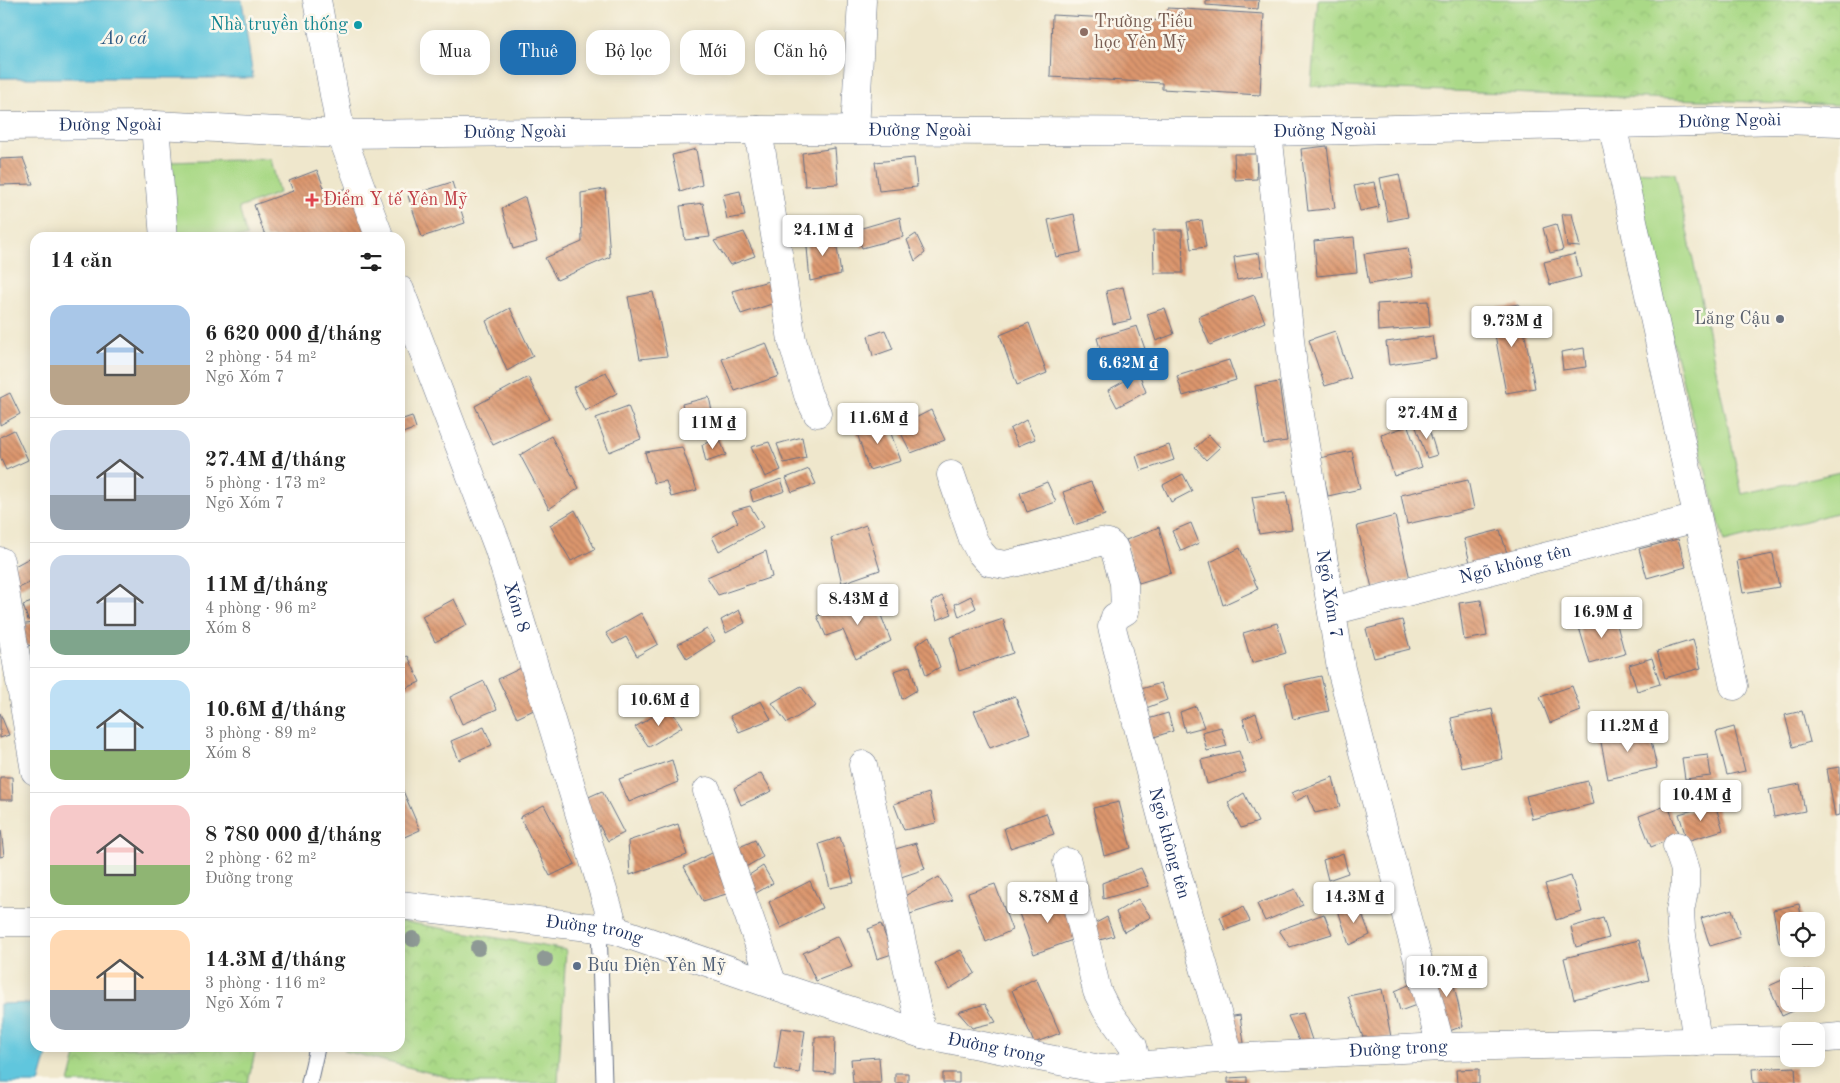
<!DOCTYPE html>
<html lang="vi">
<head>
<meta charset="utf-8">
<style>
	body { margin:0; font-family:"Old Standard TT",serif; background:#f6f6f6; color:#222; height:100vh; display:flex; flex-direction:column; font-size:19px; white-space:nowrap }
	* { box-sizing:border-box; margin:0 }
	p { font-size:16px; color:#767676 }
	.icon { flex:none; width:28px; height:28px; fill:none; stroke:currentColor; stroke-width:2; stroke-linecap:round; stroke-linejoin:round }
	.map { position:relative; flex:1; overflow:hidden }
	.drawer { position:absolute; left:30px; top:232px; width:375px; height:820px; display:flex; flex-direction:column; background:#fff; border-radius:15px; box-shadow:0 2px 12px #0003 }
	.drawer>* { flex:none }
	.hud { position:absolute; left:420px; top:30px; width:475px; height:45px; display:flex; gap:10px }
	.buttons { position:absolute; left:1780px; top:912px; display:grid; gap:10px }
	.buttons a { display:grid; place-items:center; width:45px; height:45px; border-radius:10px; background:#fff; box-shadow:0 2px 12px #0003; font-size:25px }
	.price { position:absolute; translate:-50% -42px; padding:0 11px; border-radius:5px; background:#fff; color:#222; font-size:16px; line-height:32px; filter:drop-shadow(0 1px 2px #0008) }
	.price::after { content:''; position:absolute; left:50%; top:30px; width:15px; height:11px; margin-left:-8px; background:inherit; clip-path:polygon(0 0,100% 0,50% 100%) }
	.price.on { background:#1f6fb2; color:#fff }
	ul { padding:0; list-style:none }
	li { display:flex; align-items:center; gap:15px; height:125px; padding:0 20px }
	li+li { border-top:1px solid #e0e0e0 }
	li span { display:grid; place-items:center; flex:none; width:140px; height:100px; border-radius:15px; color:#555 }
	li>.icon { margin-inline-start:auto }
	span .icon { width:60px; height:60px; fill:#fffc; stroke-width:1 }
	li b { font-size:21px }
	h2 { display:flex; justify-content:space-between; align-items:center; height:60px; padding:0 20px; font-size:21px }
	.chip { padding:0 18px; border-radius:15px; background:#fff; box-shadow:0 2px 12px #0003; font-size:18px; line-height:45px }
	.chip.on { background:#1f6fb2; color:#fff }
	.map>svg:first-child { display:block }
</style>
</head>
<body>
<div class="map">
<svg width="1840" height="1083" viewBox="0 0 1840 1083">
	<defs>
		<pattern id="park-crowns" width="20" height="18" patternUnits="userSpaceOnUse" patternTransform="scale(1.25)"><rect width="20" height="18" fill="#aad987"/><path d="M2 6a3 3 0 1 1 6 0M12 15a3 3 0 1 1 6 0" fill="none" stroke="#92bb77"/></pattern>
		<pattern id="building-back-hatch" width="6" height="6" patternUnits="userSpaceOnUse" patternTransform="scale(1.25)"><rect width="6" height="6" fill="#dc966d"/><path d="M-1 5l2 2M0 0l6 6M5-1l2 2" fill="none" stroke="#b27b5d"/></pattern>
	</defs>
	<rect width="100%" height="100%" fill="#fbf7ec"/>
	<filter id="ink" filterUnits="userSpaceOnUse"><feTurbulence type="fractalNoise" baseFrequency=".02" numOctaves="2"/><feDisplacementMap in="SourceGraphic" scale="10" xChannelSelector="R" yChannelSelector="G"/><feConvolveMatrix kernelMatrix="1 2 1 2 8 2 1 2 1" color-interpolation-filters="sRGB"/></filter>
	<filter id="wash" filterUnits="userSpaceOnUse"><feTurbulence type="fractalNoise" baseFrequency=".0096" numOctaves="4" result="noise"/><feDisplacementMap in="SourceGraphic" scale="20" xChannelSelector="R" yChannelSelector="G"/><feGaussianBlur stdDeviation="1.12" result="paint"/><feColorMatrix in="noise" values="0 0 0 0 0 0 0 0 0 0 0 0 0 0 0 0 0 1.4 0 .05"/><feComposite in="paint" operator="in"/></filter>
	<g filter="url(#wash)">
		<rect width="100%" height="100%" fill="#efe7cc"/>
		<path fill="#aad987" stroke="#628472" d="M271 159 279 193 239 208 247 237H174L168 162Z
			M1629 171 1675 173 1742 494 1840 472V512L1724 542Z"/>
		<path fill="url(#park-crowns)" stroke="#628472" d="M1318 0H1840V105L1311 86Z
			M400 921 566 950 558 1083H470L345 1051V1048H400Z
			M78 1048H256L248 1083H69Z"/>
		<path fill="#60c6dd" stroke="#3e7a9e" d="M0 0H242L253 78H0Z
			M35 1003V1048H49L39 1083H0V1004Z"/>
		<g id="blocks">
			<path fill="url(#building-back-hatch)" d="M1206 0H1259L1258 9 1206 5Z
				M1168 8 1264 14 1260 95 1162 89V83L1050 77 1052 15 1167 21Z
				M1327 146 1335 208 1308 211 1301 149Z
				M835 148 838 184 805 186 802 153Z
				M696 149 702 185 680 192 672 155Z
				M1234 154H1256L1257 179 1235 180Z
				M23 158 33 184 0 185V159Z
				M914 158 917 187 879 191 875 162Z
				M317 170 327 195 352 186 370 234 362 238H266L254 205 293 191 289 181Z
				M1399 174 1408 217 1388 221 1380 178Z
				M452 182 465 223 422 237 408 196Z
				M1374 182 1379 207 1360 211 1354 186Z
				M605 189 610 257 557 280 545 258 582 242 581 193Z
				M740 191 745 216 727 219 722 195Z
				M525 197 537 242 513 249 502 208Z
				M703 203 710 237 685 240 680 206Z
				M1074 214 1081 252 1056 257 1048 220Z
				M1562 214H1572L1580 247 1567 246Z
				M900 217 903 237 862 248 855 230Z
				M1202 220 1206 247 1191 249 1187 222Z
				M1556 224 1563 250 1550 253 1543 228Z
				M1153 230H1182L1183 273H1154Z
				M744 232 755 256 730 265 714 241Z
				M835 234 841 274 810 281 806 236Z
				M916 234 925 253 915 261 907 240Z
				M1354 237 1357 272 1317 276 1314 241Z
				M1408 248 1413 277 1369 284 1364 254Z
				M1259 253 1263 275 1237 280 1234 257Z
				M1575 254 1581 277 1550 285 1544 262Z
				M776 279 778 302 741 314 732 291Z
				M1123 287 1131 320 1113 324 1106 291Z
				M653 292 667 356 640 359 628 297Z
				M1254 295 1265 322 1210 345 1198 317Z
				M1428 301 1430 327 1378 331 1377 304Z
				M1519 304 1535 388 1506 393 1490 309Z
				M510 308 533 356 507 371 486 321Z
				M1165 308 1174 334 1156 341 1147 314Z
				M1029 323 1047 373 1017 385 1000 335Z
				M1137 326 1145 349 1104 362 1097 338Z
				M885 330 893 349 873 356 868 336Z
				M1335 331 1351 378 1325 386 1309 340Z
				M1432 336 1436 358 1389 365 1386 342Z
				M766 343 779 376 735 391 722 359Z
				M1584 348 1586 367 1563 370 1561 352Z
				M1229 360 1236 380 1183 396 1177 376Z
				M606 372 617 393 585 411 573 387Z
				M1139 373 1146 392 1117 407 1108 390Z
				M528 377 549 419 493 445 475 406Z
				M1279 382 1287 441 1264 444 1255 386Z
				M10 393 20 414 0 425V398Z
				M709 397 715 425 690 434 682 404Z
				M628 406 641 439 609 452 596 418Z
				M931 410 945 440 911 453 898 427Z
				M412 416 416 428 400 434V420Z
				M886 420 901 461 869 470 856 430Z
				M1026 420 1035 439 1018 446 1010 429Z
				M1427 423 1437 455 1427 458 1416 427Z
				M1408 426 1422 467 1394 476 1381 435Z
				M14 430 28 460 6 470 0 457V437Z
				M1209 435 1220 447 1206 460 1195 448Z
				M551 436 579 488 549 509 520 455Z
				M719 437 726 455 706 462 702 445Z
				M802 437 806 458 784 463 777 444Z
				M769 442 781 470 765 477 751 447Z
				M1169 445 1174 460 1141 471 1136 456Z
				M682 447 697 490 671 497 666 481 654 483 645 452Z
				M1352 451 1360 489 1328 496 1320 458Z
				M809 469 816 484 792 492 786 478Z
				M1183 474 1192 491 1171 502 1163 485Z
				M781 479 785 491 753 502 750 491Z
				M1468 480 1474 509 1407 524 1401 495Z
				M1047 482 1056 502 1027 512 1020 493Z
				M1091 482 1105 515 1074 525 1063 492Z
				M1286 492 1292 529 1259 534 1252 497Z
				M750 506 763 527 719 551 712 537 738 522 732 511Z
				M575 510 595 549 571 561 550 525Z
				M1395 516 1410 579 1372 588 1357 526Z
				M1191 523 1199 543 1181 551 1172 531Z
				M866 525 880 570 842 583 831 538Z
				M1159 527 1171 573 1139 583 1126 540Z
				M1500 530 1509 560 1472 570 1464 539Z
				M1678 539 1686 567 1647 578 1639 549Z
				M1240 548 1258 589 1223 605 1210 562Z
				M766 551 772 577 718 595 707 577Z
				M1773 554 1779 587 1743 593 1737 561Z
				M35 555V580L19 588 9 569Z
				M873 595 891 641 856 659 843 630 826 636 817 616Z
				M942 596 952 614 937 620 931 602Z
				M971 596 976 608 959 617 955 604Z
				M454 599 467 625 435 642 422 616Z
				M1481 600 1487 636 1464 640 1459 603Z
				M35 601V618L28 620 23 605Z
				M739 610 745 623 726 633 721 620Z
				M641 613 658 644 637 656 626 637 613 644 606 633Z
				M1614 614 1625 654 1590 664 1578 624Z
				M1003 619 1013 653 959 671 950 637Z
				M1402 620 1410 649 1374 658 1366 629Z
				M35 623V645L10 647 8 626Z
				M1277 623 1286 653 1252 663 1243 633Z
				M707 629 715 641 687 659 678 644Z
				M929 636 940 667 926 675 916 645Z
				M1693 640 1701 668 1665 678 1657 651Z
				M408 656 420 682 400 691V660Z
				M1652 658 1660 684 1637 691 1629 665Z
				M910 666 917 690 902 699 894 671Z
				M521 668 540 707 517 718 498 679Z
				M1321 676 1329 711 1293 719 1285 684Z
				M484 681 497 709 462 724 450 697Z
				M1161 683 1167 700 1141 710 1138 690Z
				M801 686 816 706 787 723 772 703Z
				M1572 686 1581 711 1550 723 1540 697Z
				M1015 696 1030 733 990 748 974 711Z
				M761 701 771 719 739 732 730 716Z
				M1196 706 1204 727 1185 732 1180 712Z
				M669 707 682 727 649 747 635 727Z
				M1492 709 1503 759 1462 768 1451 718Z
				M1802 711 1810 742 1793 747 1785 715Z
				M0 713 9 735 0 738Z
				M1168 713 1173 731 1151 738 1148 719Z
				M1256 713 1263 737 1250 742 1243 719Z
				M484 727 492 745 459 760 451 741Z
				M1221 727 1227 746 1207 751 1202 732Z
				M1648 727 1657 768 1608 779 1600 737Z
				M1734 727 1745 771 1727 775 1716 732Z
				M1239 751 1246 772 1207 784 1201 760Z
				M1708 755 1711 776 1685 779 1682 758Z
				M672 760 678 782 629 802 619 779Z
				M1840 767V815L1835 816 1827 769Z
				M761 773 772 791 741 805 734 788Z
				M0 777H12L13 800H0Z
				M1333 777 1340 807 1315 813 1308 795 1296 801 1291 793Z
				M1588 781 1593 804 1532 819 1526 796Z
				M400 784 420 830 400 839Z
				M1800 784 1805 811 1774 817 1769 790Z
				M602 791 624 833 608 841 584 799Z
				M929 793 936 823 904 830 894 804Z
				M1244 793 1258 822 1241 828 1228 803Z
				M1119 802 1131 848 1104 856 1093 808Z
				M1715 804 1723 830 1687 841 1679 814Z
				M544 805 575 864 550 876 520 817Z
				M1668 805 1679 836 1651 847 1639 816Z
				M1046 813 1054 834 1010 848 1004 828Z
				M678 824 687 855 630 875 628 841Z
				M0 830H1L4 856 0 857Z
				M840 837 854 883 830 888 819 844Z
				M755 840 763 857 744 868 733 850Z
				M916 843 925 869 898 878 892 850Z
				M716 851 733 892 703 901 684 867Z
				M1343 853 1348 873 1328 880 1323 860Z
				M763 866 773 883 753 895 743 879Z
				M1141 868 1149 886 1103 899 1102 883Z
				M1571 876 1582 912 1556 920 1545 884Z
				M939 877 953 900 910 914 901 898Z
				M810 881 822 908 781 928 769 902Z
				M995 884 1012 930 986 942 968 893Z
				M1295 889 1303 905 1265 921 1257 904Z
				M1064 896 1078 938 1034 954 1017 908Z
				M1138 899 1151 917 1124 932 1116 912Z
				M1358 903 1370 935 1349 945 1338 910Z
				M1799 904 1802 921H1789V941L1779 943 1773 910Z
				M1243 907 1250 921 1225 930 1220 917Z
				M1732 909 1740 937 1710 946 1701 918Z
				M1324 914 1332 934 1290 947 1279 930Z
				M1107 917 1114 936 1096 941 1094 924Z
				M1603 918 1609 938 1576 947 1571 927Z
				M881 924 892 954 877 959 868 929Z
				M838 936 852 967 816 981 803 953Z
				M1639 940 1649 980 1574 999 1564 958Z
				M961 950 975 973 949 989 935 963Z
				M1449 962 1463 1026 1444 1033 1431 968Z
				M1804 970 1807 976H1791Z
				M1789 977V1004H1809L1782 1016 1769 986Z
				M1036 978 1060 1033 1034 1043 1012 990Z
				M1411 984 1419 1004 1400 1011 1395 991Z
				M1382 989 1391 1037 1365 1043 1348 996Z
				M985 1004 996 1022 972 1028 958 1012Z
				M1303 1013 1314 1046 1300 1043 1288 1016Z
				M1240 1015 1244 1043 1224 1045 1215 1019Z
				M781 1028 805 1031 799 1073 775 1069Z
				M815 1037H835L834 1073 814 1072Z
				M879 1057 881 1083H853L851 1059Z
				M1795 1067 1796 1083H1753L1752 1069Z
				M1479 1069V1083H1457L1456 1070Z
				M895 1073H908V1083H895Z
				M943 1073H959V1083H943Z
				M1247 1077V1083H1228V1078Z"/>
		</g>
	</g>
	<g filter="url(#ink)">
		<use href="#blocks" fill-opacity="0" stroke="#656f84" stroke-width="1"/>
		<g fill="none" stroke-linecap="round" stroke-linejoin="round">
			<g stroke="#656f84" stroke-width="17">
				<path id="lane" d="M599 927 604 1083
					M309 1083 317 1048"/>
			</g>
			<g stroke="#656f84" stroke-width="29">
				<g id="street">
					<path d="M317 0 341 134 380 238"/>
					<path d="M1612 124 1734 686"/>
					<path d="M155 125 164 238"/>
					<path id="s1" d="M0 126 155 125 341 134 758 130 1268 132 1783 120 1840 122"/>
					<path d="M758 130 792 340 808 395 817 413"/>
					<path d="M855 130 862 0"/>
					<path id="s2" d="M1268 132 1294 377 1341 669 1441 1047"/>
					<path id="s3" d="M400 290 498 547 615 930"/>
					<path id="s4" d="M951 475 973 539 980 552 989 562 1005 565 1100 542 1108 543 1114 548 1124 583 1125 611 1115 617 1112 627 1113 632 1171 852 1230 1058"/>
					<path d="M0 561 35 771"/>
					<path id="s5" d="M1332 611 1697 518"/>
					<path d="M863 765 922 1034"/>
					<path d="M707 791 730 862 773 985"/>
					<path d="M1677 846 1685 870V886L1680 911 1681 928 1697 1042"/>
					<path d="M1067 862 1097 991 1106 1009 1133 1046 1137 1067"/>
					<path id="s6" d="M400 905 615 930 773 985 922 1034 1100 1069 1230 1058 1441 1047 1789 1040"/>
					<path d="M0 922H35"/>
					<path d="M1816 1039 1840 1037"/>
				</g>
			</g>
			<use href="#lane" stroke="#fff" stroke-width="15"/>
			<use href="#street" stroke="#fff" stroke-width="28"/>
		</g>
		<g fill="#8e9995">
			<circle cx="413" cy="939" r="8"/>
			<circle cx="478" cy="948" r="8"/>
			<circle cx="545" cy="959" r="8"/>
		</g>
	</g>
	<circle fill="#0f9aa8" stroke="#fbf7ec" stroke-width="2" cx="358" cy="25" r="5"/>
	<circle fill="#8d6e63" stroke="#fbf7ec" stroke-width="2" cx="1084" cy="32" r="5"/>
	<path fill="#e0444e" stroke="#fbf7ec" stroke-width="2" d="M309.5 192.5h5v5h5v5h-5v5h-5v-5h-5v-5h5z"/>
	<circle fill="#6b7280" stroke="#fbf7ec" stroke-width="2" cx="1780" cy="319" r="5"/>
	<circle fill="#5c6f8a" stroke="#fbf7ec" stroke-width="2" cx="577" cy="966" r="5"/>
	<g text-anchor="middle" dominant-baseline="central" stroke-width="5" stroke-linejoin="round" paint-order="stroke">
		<g font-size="18" fill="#785e54" stroke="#fbf7ec" text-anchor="start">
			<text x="1094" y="22">Trường Tiểu<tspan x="1094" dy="21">học Yên Mỹ</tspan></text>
		</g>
		<g font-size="18" fill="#0d838f" stroke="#fbf7ec" text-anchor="end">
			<text x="348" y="25">Nhà truyền thống</text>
		</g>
		<g font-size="18" fill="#1b2f5e" stroke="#fbf7ec">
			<text stroke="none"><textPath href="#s1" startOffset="1730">Đường Ngoài</textPath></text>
			<text stroke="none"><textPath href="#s1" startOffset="110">Đường Ngoài</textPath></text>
			<text stroke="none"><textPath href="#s1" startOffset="920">Đường Ngoài</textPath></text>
			<text stroke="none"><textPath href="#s1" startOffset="1325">Đường Ngoài</textPath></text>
			<text stroke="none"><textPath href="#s1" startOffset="515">Đường Ngoài</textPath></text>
			<text stroke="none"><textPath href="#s5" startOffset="189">Ngõ không tên</textPath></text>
			<text stroke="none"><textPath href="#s2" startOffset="466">Ngõ Xóm 7</textPath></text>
			<text stroke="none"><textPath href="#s3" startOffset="338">Xóm 8</textPath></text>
			<text stroke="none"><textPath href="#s4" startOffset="536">Ngõ không tên</textPath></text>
			<text stroke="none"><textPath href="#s6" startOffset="196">Đường trong</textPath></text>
			<text stroke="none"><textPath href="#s6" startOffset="616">Đường trong</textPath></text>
			<text stroke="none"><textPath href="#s6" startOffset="1021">Đường trong</textPath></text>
		</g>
		<g font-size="18" fill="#be3a42" stroke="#fbf7ec" text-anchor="start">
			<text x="323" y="200">Điểm Y tế Yên Mỹ</text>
		</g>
		<g font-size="18" fill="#5b616d" stroke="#fbf7ec" text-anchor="end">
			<text x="1770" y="319">Lăng Cậu</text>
		</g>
		<g font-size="18" fill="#4e5e75" stroke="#fbf7ec" text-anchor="start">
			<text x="587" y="966">Bưu Điện Yên Mỹ</text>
		</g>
		<g font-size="19" font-style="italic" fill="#305c84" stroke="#fbf7ec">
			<text x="124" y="39">Ao cá</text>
		</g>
	</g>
</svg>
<div class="buttons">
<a><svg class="icon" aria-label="locate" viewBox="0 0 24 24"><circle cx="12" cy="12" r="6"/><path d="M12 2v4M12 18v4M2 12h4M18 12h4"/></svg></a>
<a>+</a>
<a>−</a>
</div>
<b class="price" style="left:823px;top:257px">24.1M ₫</b>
<b class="price" style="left:1512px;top:348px">9.73M ₫</b>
<b class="price on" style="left:1128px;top:390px">6.62M ₫</b>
<b class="price" style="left:1427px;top:440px">27.4M ₫</b>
<b class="price" style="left:878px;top:445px">11.6M ₫</b>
<b class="price" style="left:713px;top:450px">11M ₫</b>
<b class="price" style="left:858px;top:626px">8.43M ₫</b>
<b class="price" style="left:1602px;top:639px">16.9M ₫</b>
<b class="price" style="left:659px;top:727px">10.6M ₫</b>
<b class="price" style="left:1628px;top:753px">11.2M ₫</b>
<b class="price" style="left:1701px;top:822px">10.4M ₫</b>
<b class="price" style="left:1048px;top:924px">8.78M ₫</b>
<b class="price" style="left:1354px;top:924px">14.3M ₫</b>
<b class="price" style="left:1447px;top:998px">10.7M ₫</b>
<div class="hud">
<a class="chip">Mua</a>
<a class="chip on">Thuê</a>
<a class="chip">Bộ lọc</a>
<a class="chip">Mới</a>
<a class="chip">Căn hộ</a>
</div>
<section class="drawer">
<h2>14 căn<svg class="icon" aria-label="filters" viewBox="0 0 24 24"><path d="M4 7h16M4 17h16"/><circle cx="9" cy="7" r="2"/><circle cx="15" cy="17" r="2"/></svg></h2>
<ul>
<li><span style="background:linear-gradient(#a9c7e8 60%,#b9a48a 0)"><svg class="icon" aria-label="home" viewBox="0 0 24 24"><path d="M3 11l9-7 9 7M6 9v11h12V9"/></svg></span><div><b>6 620 000 ₫/tháng</b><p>2 phòng · 54 m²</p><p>Ngõ Xóm 7</p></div></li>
<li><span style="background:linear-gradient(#c9d6e8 65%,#9aa5b1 0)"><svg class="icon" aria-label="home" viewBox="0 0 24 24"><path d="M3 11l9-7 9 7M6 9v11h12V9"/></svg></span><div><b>27.4M ₫/tháng</b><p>5 phòng · 173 m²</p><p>Ngõ Xóm 7</p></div></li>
<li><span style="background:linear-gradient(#c9d6e8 75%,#7fa58c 0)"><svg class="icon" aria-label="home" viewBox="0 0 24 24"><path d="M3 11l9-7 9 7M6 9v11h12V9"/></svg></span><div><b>11M ₫/tháng</b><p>4 phòng · 96 m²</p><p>Xóm 8</p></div></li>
<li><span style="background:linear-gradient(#bfe0f5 70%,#8fb573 0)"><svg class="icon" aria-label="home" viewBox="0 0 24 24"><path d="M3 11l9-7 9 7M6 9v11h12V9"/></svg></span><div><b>10.6M ₫/tháng</b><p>3 phòng · 89 m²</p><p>Xóm 8</p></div></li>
<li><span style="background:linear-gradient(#f6c9c9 60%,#8fb573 0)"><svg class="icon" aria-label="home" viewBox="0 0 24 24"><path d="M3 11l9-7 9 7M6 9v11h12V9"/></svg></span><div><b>8 780 000 ₫/tháng</b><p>2 phòng · 62 m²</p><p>Đường trong</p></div></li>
<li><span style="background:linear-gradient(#ffd9b3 60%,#9aa5b1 0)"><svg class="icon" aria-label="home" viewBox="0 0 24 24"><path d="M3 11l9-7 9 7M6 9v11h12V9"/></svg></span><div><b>14.3M ₫/tháng</b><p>3 phòng · 116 m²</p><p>Ngõ Xóm 7</p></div></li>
</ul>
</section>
</div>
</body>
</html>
